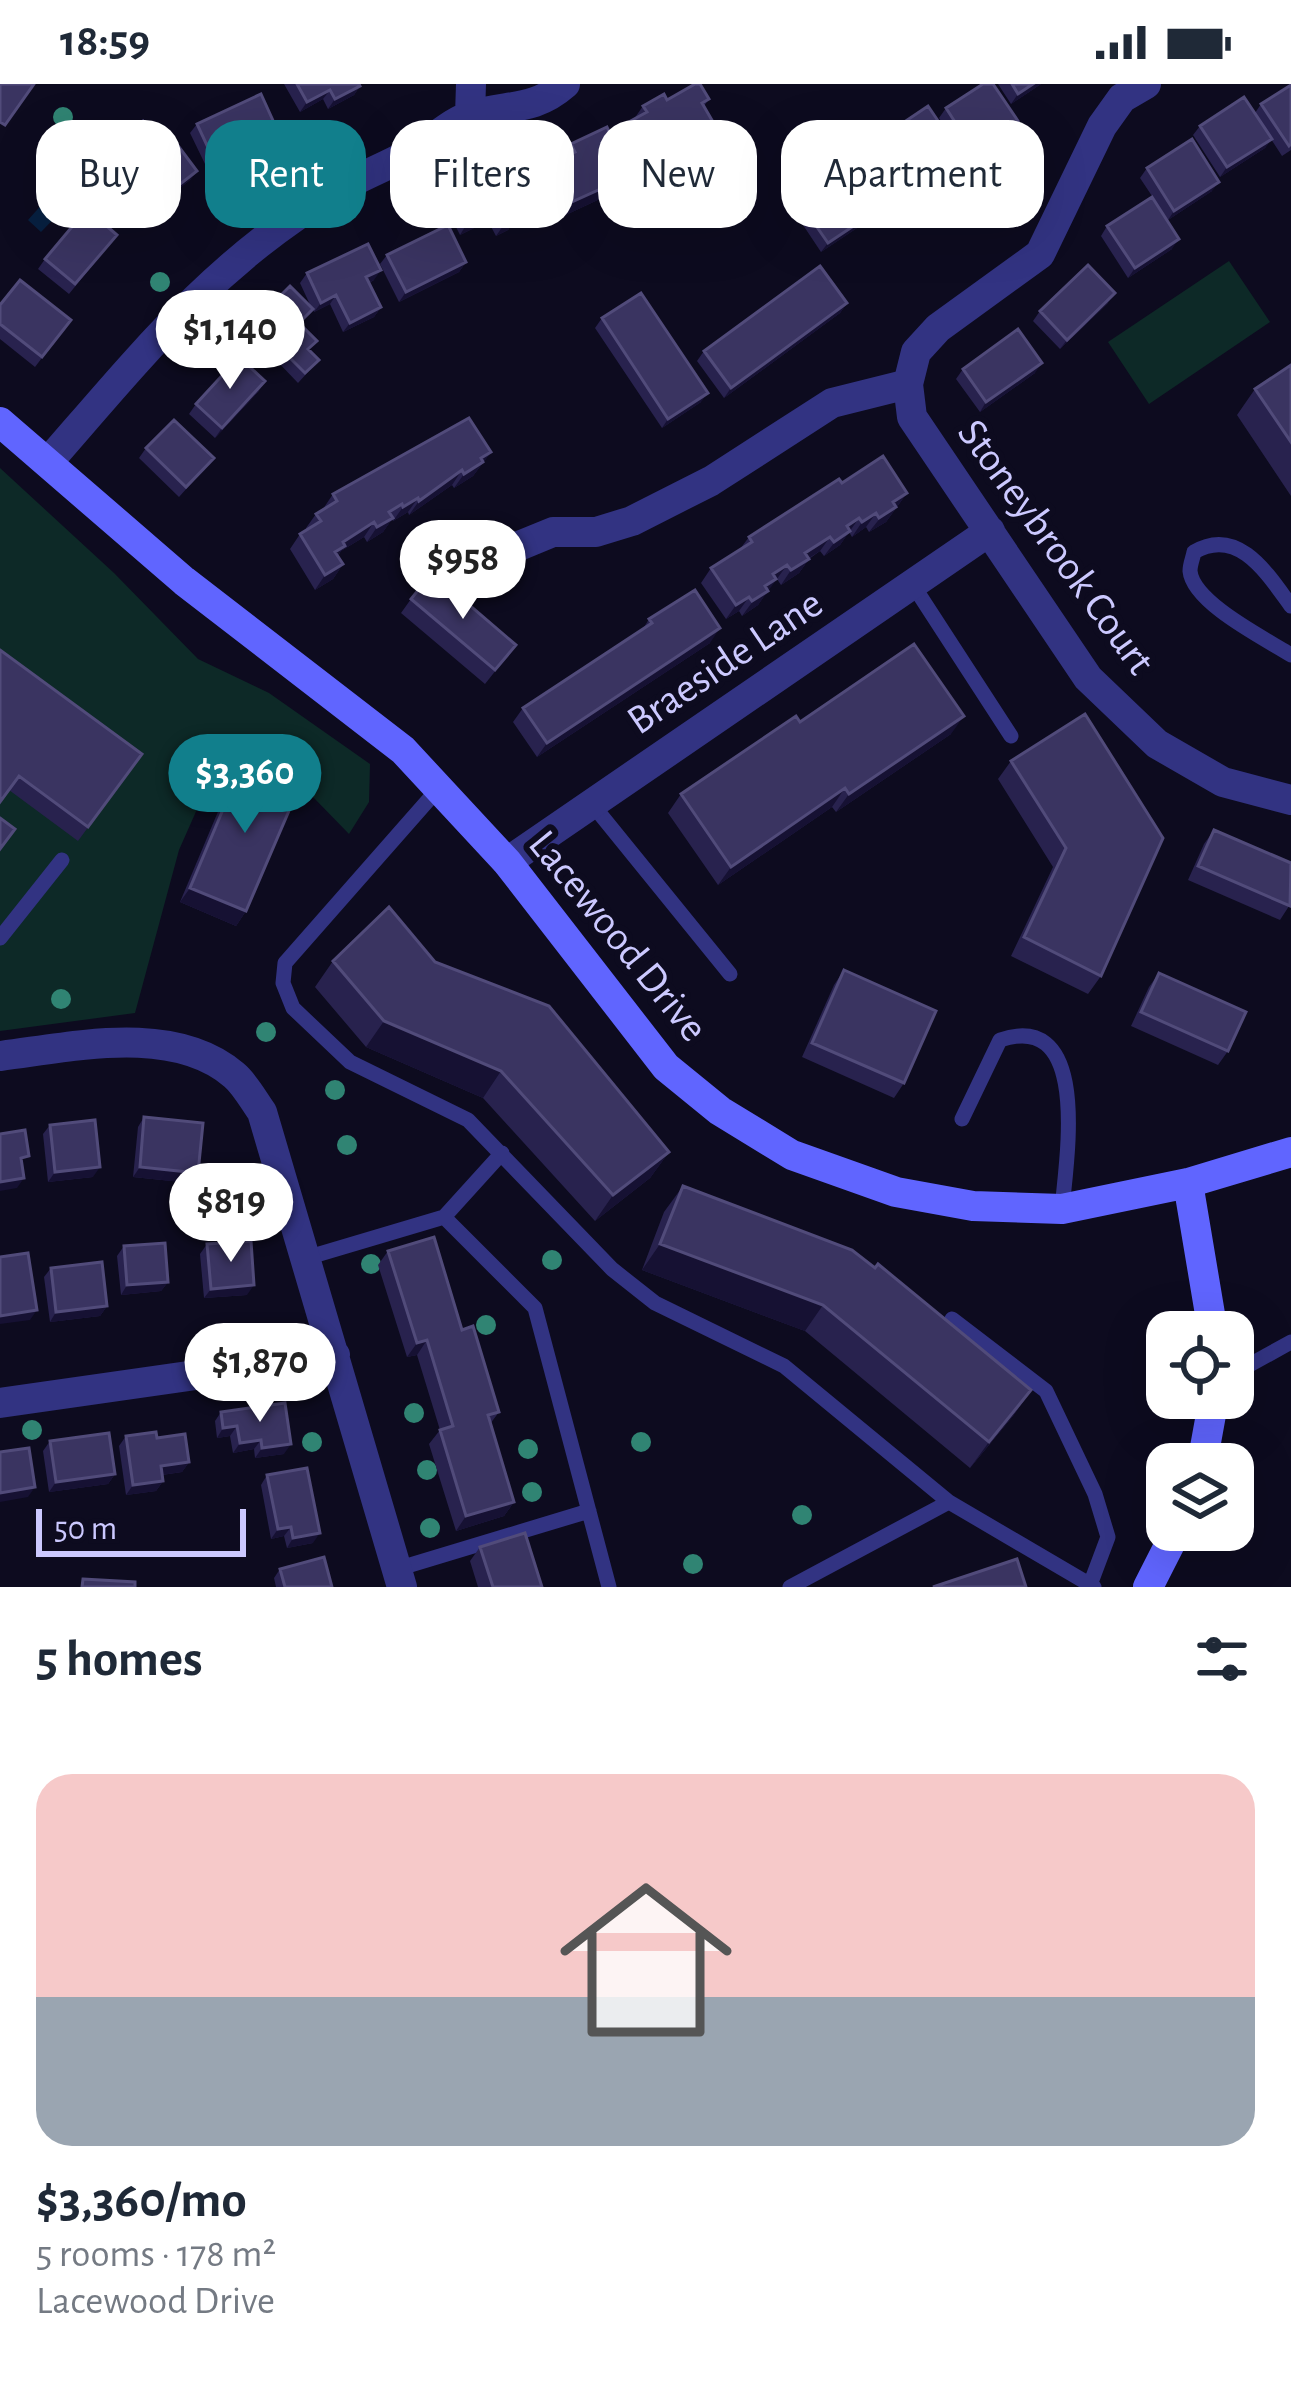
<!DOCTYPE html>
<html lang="en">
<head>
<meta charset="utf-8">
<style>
	body { margin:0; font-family:"Alegreya Sans",sans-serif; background:#f2f2f3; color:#1f2937; height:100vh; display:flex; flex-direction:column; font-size:45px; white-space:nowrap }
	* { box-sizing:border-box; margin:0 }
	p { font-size:39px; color:#747a83 }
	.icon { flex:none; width:66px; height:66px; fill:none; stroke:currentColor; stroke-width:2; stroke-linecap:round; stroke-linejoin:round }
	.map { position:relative; height:1503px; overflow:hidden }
	.drawer { display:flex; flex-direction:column; background:#fff; flex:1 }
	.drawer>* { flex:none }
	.hud { position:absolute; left:36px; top:36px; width:1221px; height:108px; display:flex; gap:24px }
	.buttons { position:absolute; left:1146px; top:1227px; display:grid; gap:24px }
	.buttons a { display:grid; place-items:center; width:108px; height:108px; border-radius:24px; background:#fff; box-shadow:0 12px 48px #0002; font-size:60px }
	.scale { position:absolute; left:36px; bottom:30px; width:210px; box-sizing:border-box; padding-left:12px; border:6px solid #ccc9ff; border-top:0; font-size:33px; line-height:42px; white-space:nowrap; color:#ccc9ff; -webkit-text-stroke:9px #0d0b1f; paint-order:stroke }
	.price { position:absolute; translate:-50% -102px; padding:0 27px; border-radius:42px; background:#fff; color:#222; font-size:39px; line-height:78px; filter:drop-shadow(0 3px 6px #0008) }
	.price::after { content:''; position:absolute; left:50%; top:72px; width:36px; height:27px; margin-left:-18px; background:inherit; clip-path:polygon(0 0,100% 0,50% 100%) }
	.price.on { background:#117f8c; color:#fff }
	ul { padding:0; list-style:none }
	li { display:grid; align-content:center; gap:24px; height:636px; padding:0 36px }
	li+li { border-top:3px solid #e0e1e3 }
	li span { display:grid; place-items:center; height:372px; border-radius:36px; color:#555 }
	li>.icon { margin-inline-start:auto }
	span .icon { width:216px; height:216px; fill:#fffc; stroke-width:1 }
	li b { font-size:51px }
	h2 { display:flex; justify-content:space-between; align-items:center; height:144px; padding:0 36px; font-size:51px }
	.chip { padding:0 42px; border-radius:36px; background:#fff; box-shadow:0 12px 48px #0002; font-size:42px; line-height:108px }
	.chip.on { background:#117f8c; color:#fff }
	.status { display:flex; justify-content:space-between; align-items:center; height:84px; padding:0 60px; background:#fff; direction:ltr }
	.status svg { height:33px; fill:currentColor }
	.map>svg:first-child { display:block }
</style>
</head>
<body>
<div class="status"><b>18:59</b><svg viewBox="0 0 49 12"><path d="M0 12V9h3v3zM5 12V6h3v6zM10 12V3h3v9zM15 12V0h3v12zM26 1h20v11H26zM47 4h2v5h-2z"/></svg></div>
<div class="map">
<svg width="1291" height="1503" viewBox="0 0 1291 1503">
	<rect width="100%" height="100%" fill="#0d0b1f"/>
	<path fill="#0d2927" d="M1229 177 1270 238 1149 320 1108 258Z
		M0 384 114 489 198 575 269 609 370 680 369 718 349 750 314 714 221 671 179 766 135 929 0 947Z"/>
	<path fill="#072041" d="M53 108 67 121 41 148 28 136Z"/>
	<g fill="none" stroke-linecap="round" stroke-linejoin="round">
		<path stroke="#323382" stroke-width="15" d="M913 501 1011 652
			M1291 522C1267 489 1238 442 1194 468 1193 474 1190 480 1190 487 1193 519 1266 555 1291 571
			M438 705 285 879 283 899 293 924 350 978 468 1036 612 1185 655 1219 784 1282 949 1418 1094 1503
			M592 720 730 890
			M0 854 62 776
			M962 1035 1000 956C1092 925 1066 1077 1062 1125
			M444 1133 502 1069
			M306 1174 444 1133 535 1224 609 1503
			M952 1235 1046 1307 1095 1410 1108 1453 1090 1501
			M1233 1290 1291 1258
			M397 1485 589 1427
			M790 1503 949 1418"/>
		<path stroke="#323382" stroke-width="30" d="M1146 0 1122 14 1102 42 1040 170 938 244 916 268 908 300 912 333 1088 594 1157 660 1223 698 1291 716
			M470 31 471 0
			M49 377C139 274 215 178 335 107 359 93 385 83 409 70 430 59 450 38 472 31 508 20 533 28 565 0
			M507 467 553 448H596L632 437 711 397 832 319 908 300
			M507 778 990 447
			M0 972C73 963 173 939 234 991 245 1000 254 1017 262 1028L402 1503
			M0 1319 335 1271"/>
		<path stroke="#6065ff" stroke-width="30" d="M0 338 184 497 403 666 507 778 666 983 720 1027 792 1071 896 1108 973 1122 1062 1125 1188 1099 1291 1068
			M1188 1099 1213 1248
			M1202 1380 1214 1314
			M1148 1503 1177 1446"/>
	</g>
	<g fill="#308473">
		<circle cx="63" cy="33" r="10"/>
		<circle cx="160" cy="198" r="10"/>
		<circle cx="61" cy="915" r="10"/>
		<circle cx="266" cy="948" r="10"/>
		<circle cx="335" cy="1006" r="10"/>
		<circle cx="347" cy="1061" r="10"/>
		<circle cx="552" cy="1176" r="10"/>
		<circle cx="371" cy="1180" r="10"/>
		<circle cx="486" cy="1241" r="10"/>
		<circle cx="414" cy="1329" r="10"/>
		<circle cx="32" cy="1346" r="10"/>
		<circle cx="312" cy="1358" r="10"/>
		<circle cx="641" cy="1358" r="10"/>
		<circle cx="528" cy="1365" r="10"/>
		<circle cx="427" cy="1386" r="10"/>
		<circle cx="532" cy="1408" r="10"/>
		<circle cx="802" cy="1431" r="10"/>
		<circle cx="430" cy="1444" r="10"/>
		<circle cx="693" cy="1480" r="10"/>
	</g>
	<path fill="#28224e" d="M284 0H359L360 2 354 11 328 25 323 15 300 28Z
		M998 0H1041L1011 20Z
		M1291 1V66L1282 72 1271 55 1265 64 1220 93 1193 51 1200 42 1255 29 1261 20Z
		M709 15 704 22 713 38 703 53 635 91 615 54 625 40 634 35 643 22 667 16Z
		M946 24 1011 47 966 76 939 34Z
		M197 40 275 41 268 51 205 80 190 49Z
		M571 60 629 92 619 106 555 136 536 95 546 81 561 74Z
		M150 66 156 75 197 87 190 96 132 141 88 84 95 74Z
		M943 74 866 125 870 131 863 140 821 168 795 129 801 120 834 97 832 94 842 80Z
		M1147 84 1212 107 1168 136 1140 94Z
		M462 110H530L523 120 514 127 515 136 508 146 496 152 488 137 460 151 449 129Z
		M1107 142 1172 165 1128 194 1101 152Z
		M117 151 69 210 38 185 45 175Z
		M387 171 466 178 459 188 399 218 380 180Z
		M307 189 374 196 369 199 381 223 374 233 343 248 330 220 314 228 313 225 300 240 310 267 319 276 298 299 276 276 270 282 250 262 255 255 247 247 254 238 312 225 300 199Z
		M847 219 840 229 724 314 697 277 704 267Z
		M1108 219 1060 265 1033 237 1040 227Z
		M0 221 71 236 35 283 0 255Z
		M602 234 701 318 662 344 595 244Z
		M1291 281V412L1237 331 1255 305Z
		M963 285 1035 289 980 328 956 295Z
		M259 307 215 354 189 330 196 320Z
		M146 364 214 374 179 413 139 374Z
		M491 368 473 392 454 404 452 401 409 431 408 428 393 437 392 435 383 448 367 458 364 453 341 467 338 472 343 480 333 495 315 506 290 465 300 450 307 446 306 444 316 430 323 425 333 410Z
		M842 399 907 409 886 438 869 448 866 443 852 453 849 448 840 461 824 472 820 467 809 475 799 489 781 501 777 495 775 496 758 521 742 532 739 527 726 535 701 499 711 484 740 465 749 453Z
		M411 515 516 561 485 600 401 529Z
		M649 535 710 559 537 673 513 638 523 624 643 545Z
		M0 566 142 670 78 757 9 706Z
		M1085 630 1101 892 1088 910 1011 872 1053 783 998 695 1011 677Z
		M800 638 951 650 836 728 832 723 718 801 668 729 681 710Z
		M243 678 246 827 236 842 180 818 233 692Z
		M1214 746 1291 819 1280 836 1188 796 1204 760Z
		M333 877 435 878 669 1068 650 1094 595 1137 483 1014 366 963 315 903Z
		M844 886 904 999 894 1014 802 973 834 901Z
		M1159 889 1228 967 1218 981 1131 942 1149 903Z
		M144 1033 191 1099 133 1093 138 1043Z
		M50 1041 93 1093 48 1098 43 1050Z
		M683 1102 1031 1306 1013 1332 970 1384 805 1247 642 1186 664 1128Z
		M207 1160 247 1211 204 1214 200 1170Z
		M124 1162 168 1198 161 1207 121 1211 117 1172Z
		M388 1167 462 1246 499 1328 490 1340 514 1418 504 1432 456 1447 429 1360 440 1346 417 1271 407 1273 378 1181Z
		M51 1184 107 1222 100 1232 50 1238 44 1193Z
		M221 1328 284 1370 255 1374 254 1365 233 1369 230 1352 217 1354 215 1337Z
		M126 1352 157 1354 189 1378 182 1388 162 1391 163 1397 156 1407 126 1411 119 1362Z
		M50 1357 115 1390 108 1400 49 1408 43 1367Z
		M267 1391 313 1459 287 1464 284 1452 271 1455 261 1401Z
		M480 1463 542 1503H478L470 1477Z
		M280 1485 332 1503H276L274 1494Z"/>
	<path fill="#161133" d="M1033 0H1041L1011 20 1018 10Z
		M360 2 354 11 328 25 335 15Z
		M330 6 323 15 300 28 307 18Z
		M1018 37 1011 47 966 76 973 66Z
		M713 38 703 53 635 91 645 77Z
		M275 41 268 51 205 80 211 70Z
		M1272 55 1265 64 1220 93 1227 83Z
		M953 59 943 74 857 131 867 116Z
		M197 87 190 96 132 141 139 132Z
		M629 92 619 106 555 136 565 121Z
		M1219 98 1212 107 1168 136 1174 127Z
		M495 127 488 137 460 151 466 141Z
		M870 131 863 140 821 168 828 159Z
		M515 136 508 146 496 152 503 142Z
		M1179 155 1172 165 1128 194 1135 184Z
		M466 178 459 188 399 218 406 208Z
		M381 186 374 196 359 203 366 193Z
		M1115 209 1108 219 1060 265 1067 256Z
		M336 211 330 220 314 228 321 219Z
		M847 219 840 229 724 314 731 304Z
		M381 223 374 233 343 248 350 239Z
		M1042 279 1035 289 980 328 986 318Z
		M265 297 259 307 215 354 222 344Z
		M708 309 701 318 662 344 668 335Z
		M491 368 473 392 454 404 464 390Z
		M462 386 452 401 409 431 419 417Z
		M907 409 886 438 869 448 893 418Z
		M418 414 408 428 393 437 403 423Z
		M876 429 866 443 852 453 862 438Z
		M393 434 383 448 367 458 377 443Z
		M859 434 840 461 824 472 847 442Z
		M374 438 364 453 341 467 335 476 325 482 343 458Z
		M830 453 820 467 795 483 805 469Z
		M809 475 799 489 781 501 791 486Z
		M343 480 333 495 315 506 325 491Z
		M787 481 758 521 742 532 773 490Z
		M749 513 739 527 726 535 736 521Z
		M720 544 710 559 537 673 547 659Z
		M964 632 951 650 836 728 849 710Z
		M845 704 832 723 718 801 731 783Z
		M190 804 246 827 236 842 180 818Z
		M384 937 501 987 483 1014 366 963Z
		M669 1068 650 1094 595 1137 613 1111Z
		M100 1083 93 1093 48 1098 55 1088Z
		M140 1083 198 1089 191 1099 133 1093Z
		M24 1094 17 1104 0 1107V1098Z
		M660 1160 823 1221 805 1247 642 1186Z
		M168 1198 161 1207 121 1211 127 1201Z
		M254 1201 247 1211 204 1214 211 1205Z
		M107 1222 100 1232 50 1238 56 1228Z
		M37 1226 30 1236 0 1240V1232Z
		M427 1256 417 1271 407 1273 417 1259Z
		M1031 1306 1013 1332 970 1384 989 1358Z
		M237 1342 230 1352 217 1354 223 1344Z
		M261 1356 254 1365 233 1369 240 1359Z
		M291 1360 284 1370 255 1374 262 1364Z
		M189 1378 182 1388 154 1392 161 1382Z
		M115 1390 108 1400 49 1408 56 1398Z
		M163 1397 156 1407 126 1411 133 1401Z
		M35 1403 28 1413 0 1418V1409Z
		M514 1418 504 1432 456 1447 466 1432Z
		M291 1443 284 1452 271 1455 278 1445Z
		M320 1449 313 1459 287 1464 293 1454Z"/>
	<path fill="#3a3461" stroke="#514b7a" stroke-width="3" d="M0 0H34L5 41 0 38Z
		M297 0H359L360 2 335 15 330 6 307 18Z
		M695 0H700L709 15 702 19 713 38 645 77 625 40 647 28 643 22 664 10 667 16Z
		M983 0H993L1018 37 973 66 946 24Z
		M1012 0H1033L1018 10Z
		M1291 1V60L1289 62 1261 20Z
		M261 10 275 41 211 70 197 40Z
		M1244 13 1272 55 1227 83 1200 42Z
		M928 22 953 59 867 116 842 80Z
		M143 37 158 55 147 63 156 75 176 59 197 87 139 132 95 74Z
		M607 43 629 92 565 121 546 81 575 68 571 60Z
		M1192 55 1219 98 1174 127 1147 84Z
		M519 88 530 110 513 123 515 136 503 142 495 127 466 141 456 120 464 115 462 110Z
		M844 91 870 131 828 159 801 120Z
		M1152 113 1179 155 1135 184 1107 142Z
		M87 125 117 151 75 200 45 175Z
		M448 141 466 178 406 208 387 171Z
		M368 160 381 186 366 193 381 223 350 239 336 211 321 219 307 189Z
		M1088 181 1115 209 1067 256 1040 227Z
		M820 182 847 219 731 304 704 267Z
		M20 196 71 236 42 273 0 240V221Z
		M290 202 313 225 299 239 317 257 308 265 319 276 305 289 282 266 276 272 256 253 262 246 254 238Z
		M641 209 708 309 668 335 602 234Z
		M1018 245 1042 279 986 318 963 285Z
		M239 273 265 297 222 344 196 320Z
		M1291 281V358L1255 305Z
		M469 334 491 368 481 374 483 378 464 390 462 386 419 417 418 414 403 423 402 420 389 428 393 434 377 443 374 438 343 458 345 462 335 468 343 480 325 491 300 450 321 437 316 430 337 417 333 410Z
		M174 336 214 374 186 403 146 364Z
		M883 372 907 409 893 418 896 423 879 434 876 429 862 438 859 434 847 442 850 447 834 458 830 453 805 469 809 475 791 486 787 481 773 490 776 495 765 502 768 507 752 517 749 513 736 521 711 484 752 458 749 453 839 395 842 399Z
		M432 489 516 561 495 586 411 515Z
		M695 506 720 544 547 659 523 624 652 539 649 535Z
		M914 560 964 632 849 710 845 704 731 783 681 710 796 632 800 638Z
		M0 566 142 670 88 743 19 692 0 718Z
		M1085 630 1163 754 1101 892 1024 853 1066 764 1011 677Z
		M243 678 300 701 246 827 190 804Z
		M0 734 15 745 0 765Z
		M1214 746 1291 779 1290 822 1198 782Z
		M389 823 435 878 549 922 669 1068 613 1111 501 987 384 937 333 877Z
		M844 886 936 927 904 999 812 959Z
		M1159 889 1246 928 1228 967 1141 928Z
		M144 1033 203 1039 198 1089 140 1083Z
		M95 1036 100 1083 55 1088 50 1041Z
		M25 1046 29 1072 21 1074 24 1094 0 1098V1050Z
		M683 1102 852 1166 875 1184 878 1180 1031 1306 989 1358 823 1221 660 1160Z
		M434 1153 462 1246 473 1242 499 1328 488 1331 514 1418 466 1432 440 1346 453 1342 427 1256 417 1259 388 1167Z
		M251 1157 254 1201 211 1205 207 1160Z
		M165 1159 168 1198 127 1201 124 1162Z
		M28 1169 37 1226 0 1232V1173Z
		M102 1178 107 1222 56 1228 51 1184Z
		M285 1319 291 1360 262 1364 261 1356 240 1359 237 1342 223 1344 221 1328Z
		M156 1348 157 1354 185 1350 189 1378 161 1382 163 1397 133 1401 126 1352Z
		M109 1349 115 1390 56 1398 50 1357Z
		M29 1364 35 1403 0 1409V1368Z
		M307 1384 320 1449 293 1454 291 1443 278 1445 267 1391Z
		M525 1449 542 1503H493L480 1463Z
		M324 1473 332 1503H285L280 1485Z
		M1017 1475 1026 1503H933Z
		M83 1495 135 1498V1503H82Z"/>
	<g text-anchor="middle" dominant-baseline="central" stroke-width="12" stroke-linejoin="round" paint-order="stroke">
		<g font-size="42" fill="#ccc9ff" stroke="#0d0b1f">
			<text transform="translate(1056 463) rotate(54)">Stoneybrook Court</text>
			<text transform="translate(725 578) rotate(-34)">Braeside Lane</text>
			<text transform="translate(618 852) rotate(51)">Lacewood Drive</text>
		</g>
	</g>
</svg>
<div class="buttons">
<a><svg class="icon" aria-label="locate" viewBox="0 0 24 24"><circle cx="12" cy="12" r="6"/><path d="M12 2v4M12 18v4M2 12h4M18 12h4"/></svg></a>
<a><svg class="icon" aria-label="layers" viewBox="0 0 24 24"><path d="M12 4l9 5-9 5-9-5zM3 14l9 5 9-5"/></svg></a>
</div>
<div class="scale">50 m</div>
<b class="price" style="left:230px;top:308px">$1,140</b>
<b class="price" style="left:463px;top:538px">$958</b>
<b class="price on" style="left:245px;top:752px">$3,360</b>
<b class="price" style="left:231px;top:1181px">$819</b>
<b class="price" style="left:260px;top:1341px">$1,870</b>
<div class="hud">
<a class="chip">Buy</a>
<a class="chip on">Rent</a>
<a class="chip">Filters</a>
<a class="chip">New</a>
<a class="chip">Apartment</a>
</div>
</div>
<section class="drawer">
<h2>5 homes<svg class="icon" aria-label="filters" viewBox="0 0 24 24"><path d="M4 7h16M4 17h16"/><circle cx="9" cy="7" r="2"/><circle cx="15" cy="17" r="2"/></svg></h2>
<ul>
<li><span style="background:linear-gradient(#f6c9c9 60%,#9aa5b1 0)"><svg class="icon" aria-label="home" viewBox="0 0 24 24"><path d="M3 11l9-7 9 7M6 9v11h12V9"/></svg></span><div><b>$3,360/mo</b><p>5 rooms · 178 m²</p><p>Lacewood Drive</p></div></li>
</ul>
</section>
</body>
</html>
